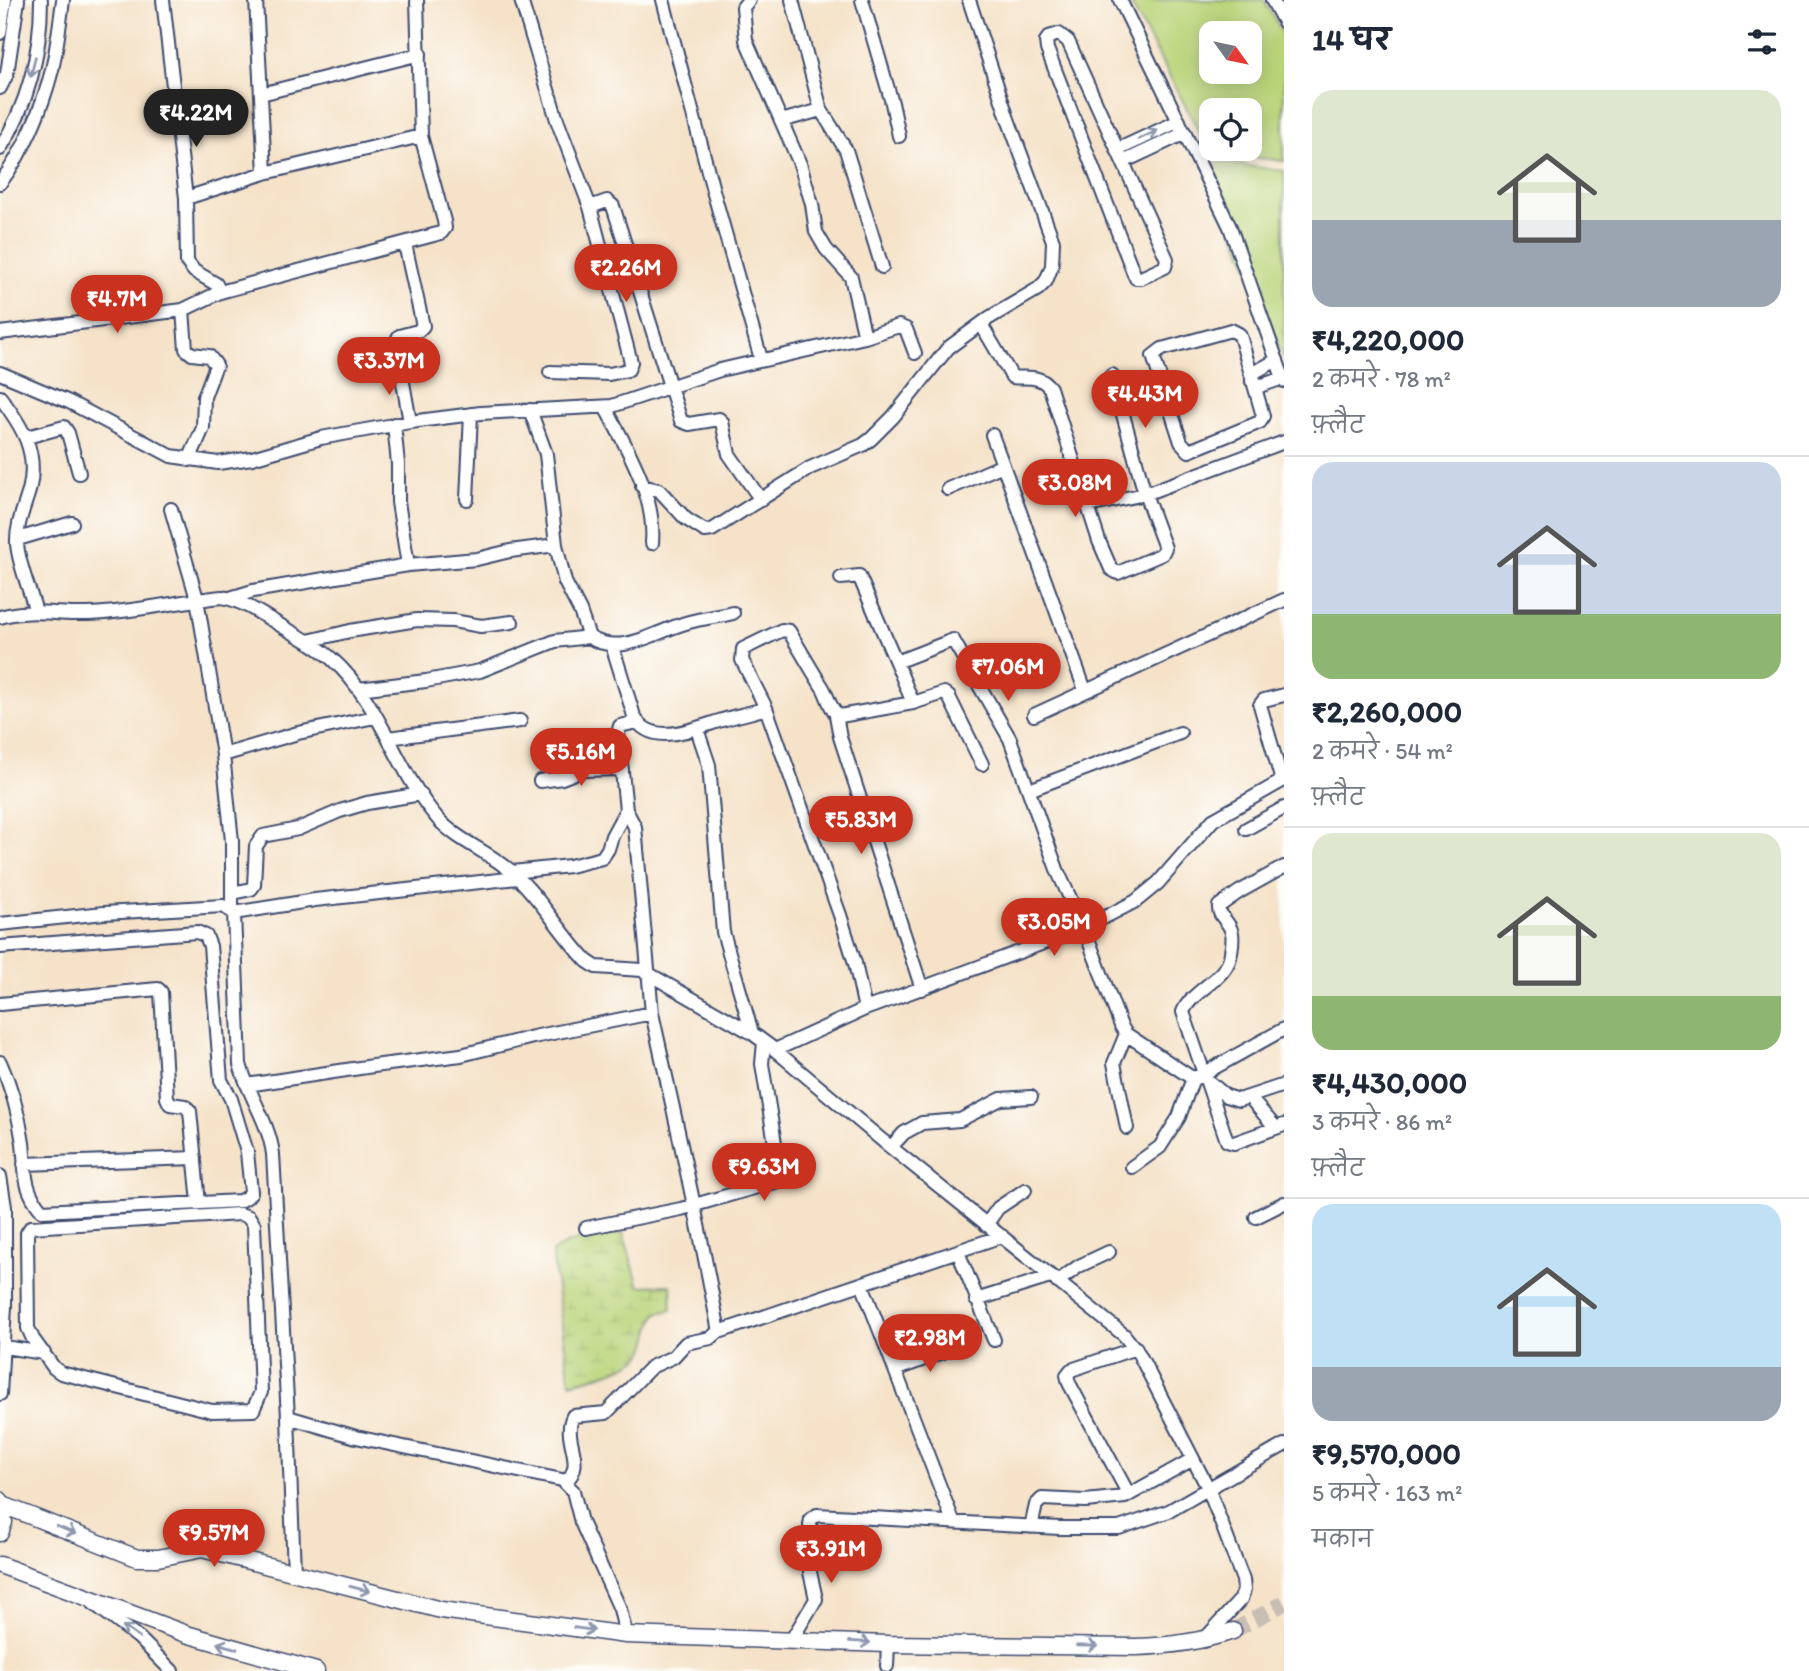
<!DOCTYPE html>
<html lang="hi">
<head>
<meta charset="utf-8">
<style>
	body { margin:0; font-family:Itim,"Playpen Sans Deva",sans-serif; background:#f2f2f3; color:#1f2937; height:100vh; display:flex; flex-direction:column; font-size:26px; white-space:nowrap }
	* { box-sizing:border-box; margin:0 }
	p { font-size:23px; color:#747a83 }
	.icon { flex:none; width:38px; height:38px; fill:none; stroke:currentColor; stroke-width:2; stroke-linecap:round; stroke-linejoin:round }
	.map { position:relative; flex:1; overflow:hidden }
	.drawer { display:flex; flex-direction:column; background:#fff; width:525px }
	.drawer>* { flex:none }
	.needle { width:46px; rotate:123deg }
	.buttons { position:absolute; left:1199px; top:21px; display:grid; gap:14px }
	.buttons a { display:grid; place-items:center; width:63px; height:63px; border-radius:14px; background:#fff; box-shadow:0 4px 18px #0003; font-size:35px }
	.price { position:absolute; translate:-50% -60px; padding:0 16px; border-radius:24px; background:#c8321e; color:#fff; font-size:23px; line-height:46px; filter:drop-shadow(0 2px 4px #0008) }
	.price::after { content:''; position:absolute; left:50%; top:42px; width:21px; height:16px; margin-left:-10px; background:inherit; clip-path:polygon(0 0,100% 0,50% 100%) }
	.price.active { background:#222; color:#fff }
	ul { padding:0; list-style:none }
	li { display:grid; align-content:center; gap:14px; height:371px; padding:0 28px }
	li+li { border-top:2px solid #e0e1e3 }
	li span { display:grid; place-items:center; height:217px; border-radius:21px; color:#555 }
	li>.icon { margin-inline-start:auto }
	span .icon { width:126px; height:126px; fill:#fffc; stroke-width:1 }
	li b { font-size:30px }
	h2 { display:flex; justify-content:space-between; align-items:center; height:84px; padding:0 28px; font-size:30px }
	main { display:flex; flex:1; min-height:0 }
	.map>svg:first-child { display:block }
</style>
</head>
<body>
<main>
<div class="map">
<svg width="1284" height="1671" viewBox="0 0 1284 1671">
	<defs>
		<pattern id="wetland-marsh" width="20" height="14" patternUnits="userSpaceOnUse" patternTransform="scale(1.75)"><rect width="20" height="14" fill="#bad479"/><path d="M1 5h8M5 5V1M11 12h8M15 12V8" fill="none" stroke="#9fb66b"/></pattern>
	</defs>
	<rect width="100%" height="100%" fill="#fdfcf7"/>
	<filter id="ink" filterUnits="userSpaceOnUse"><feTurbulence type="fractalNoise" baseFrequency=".0143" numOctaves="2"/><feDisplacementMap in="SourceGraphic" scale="14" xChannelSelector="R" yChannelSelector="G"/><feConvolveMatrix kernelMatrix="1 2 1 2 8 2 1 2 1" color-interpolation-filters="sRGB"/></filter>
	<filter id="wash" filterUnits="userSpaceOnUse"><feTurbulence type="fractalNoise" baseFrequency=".00686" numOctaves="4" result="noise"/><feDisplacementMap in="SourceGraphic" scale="28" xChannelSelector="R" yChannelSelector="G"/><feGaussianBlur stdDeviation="1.57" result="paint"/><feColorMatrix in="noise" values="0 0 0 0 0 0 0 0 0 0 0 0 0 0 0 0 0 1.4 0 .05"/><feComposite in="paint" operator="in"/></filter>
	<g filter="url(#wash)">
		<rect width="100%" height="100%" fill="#f5e2c8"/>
		<path fill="#bad479" stroke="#6a826c" stroke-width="2" fill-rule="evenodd" d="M1135 0H1264L1284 36V161L1210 152 1130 2ZM1211 33H1250V72H1211ZM1211 110H1250V149H1211Z
			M1221 162 1284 171V359L1209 165Z"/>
		<path fill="url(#wetland-marsh)" stroke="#6a826c" stroke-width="2" d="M623 1233 639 1286 671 1285 672 1310 657 1313C650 1327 650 1337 645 1350 637 1368 588 1379 570 1383L552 1252C574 1237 597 1235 623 1233Z"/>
	</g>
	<g filter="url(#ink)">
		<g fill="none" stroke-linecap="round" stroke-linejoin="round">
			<path stroke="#c9beb3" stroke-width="16" stroke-dasharray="16 8" stroke-linecap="butt" d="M1233 1631 1284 1603"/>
			<g stroke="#3c4a6e" stroke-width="16">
				<path id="minor" d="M163 0 186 198 187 262 194 271 216 284 220 292
					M256 0 265 173
					M521 0 557 120 590 207 631 362 628 370 609 374 550 372
					M663 0 714 194 761 359
					M749 0 743 7 746 40 800 164 812 204 816 232 826 249 851 277 865 337
					M792 0 821 110 846 150 882 267
					M862 0 892 103 899 136
					M1120 0 1230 227 1284 381
					M1272 0 1284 22
					M0 33 5 0
					M1059 34 1068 41 1167 259 1165 267 1141 278H1136L1134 274 1047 49 1046 41 1049 37Z
					M0 88 7 74 18 0
					M261 94 420 54
					M781 121 821 110
					M0 149C28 104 41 52 41 0
					M1117 150 1179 121
					M1123 162 1185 133
					M0 183C24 152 42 109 52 70 57 47 60 23 63 0
					M186 198 265 173 421 136
					M590 207 607 201 613 206 681 421 689 424 719 419 722 422 729 454 761 500
					M405 244 423 326 418 331 399 336 396 343 410 422
					M183 310 186 349 192 354 209 356 216 365 204 397 203 428 189 460
					M981 324 1012 377C1026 379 1040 374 1050 388L1099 541 1111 569 1118 573 1162 554 1165 548 1145 494 1112 375
					M1231 330 1239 334 1241 339 1263 416 1260 422 1189 451 1181 442 1153 356 1162 349Z
					M0 333 183 310 220 292 441 233 445 228 444 221 421 136 417 0
					M1277 360 1255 372 1252 381 1260 386 1283 378
					M0 373 69 402 171 456 218 463 252 458 321 438 410 422 481 413 612 406 720 370 865 337 899 326 906 329 915 353
					M0 397C22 426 39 452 29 491 24 508 16 526 17 544 19 566 30 590 36 612
					M605 407C627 448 656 496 652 543
					M530 410 546 454 556 545 565 582 580 611 589 637C622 658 657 630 689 622 703 618 718 617 733 613
					M394 424 398 464V502L408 565
					M992 435 1085 690
					M27 437 64 427 68 433 79 473
					M642 486 659 490 686 519 705 531 712 530 810 468 863 445 871 439 893 417 948 348 989 318 1038 289 1046 281 1052 266 1053 241 1008 119 969 0
					M948 489 1003 465
					M467 499 471 414
					M1088 506 1145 494 1284 442
					M171 509 197 599 223 755 232 841V910
					M18 539 72 523
					M841 578 859 576 896 662
					M230 598 253 591 408 565 477 559 510 551 556 545
					M0 617C29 608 58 615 87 614 132 613 177 601 222 597 241 600 259 613 275 622 294 634 316 644 333 660 381 703 396 771 438 819 458 841 489 852 512 872 541 898 560 933 587 961L596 967 642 970 752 1033 775 1050 883 1141 1124 1335 1139 1354 1208 1488 1243 1580 1244 1590 1241 1599 1203 1641
					M308 641 350 631 417 620 453 621 481 626 512 622
					M612 645 634 716C650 748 694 729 719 721 735 716 751 713 766 708
					M358 689 426 681 480 671 555 641 589 637
					M913 703 896 662 953 640 1010 739 1058 872 1084 928 1121 1026 1126 1034 1189 1076 1196 1078 1284 1029
					M836 715 840 737 922 989
					M1034 715 1284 600
					M637 722 620 726 618 733 626 810 635 827 652 1013
					M697 729 709 765 723 932 752 1033
					M388 738 520 721
					M223 755 298 733 375 717
					M540 781 562 778 582 770 622 769
					M1282 781 1260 705 1264 700 1284 695
					M1029 790 1180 733
					M1246 829 1284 808
					M1284 867 1239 892 1219 906C1218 917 1228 920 1231 930 1234 936 1232 946 1231 952 1229 979 1192 989 1183 1012L1227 1141 1234 1143 1284 1125
					M512 872 570 866 602 858 608 849 612 836 626 810
					M233 893 251 889 254 885 256 846 263 836 298 829 340 811 367 803 421 794
					M234 913 315 900 517 878
					M0 924 104 913 223 906 234 913 240 1064C248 1095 269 1122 273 1154L288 1417 294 1572
					M0 947 197 932 206 936 210 946 221 1080 231 1099 247 1152 251 1192 247 1197 240 1201 42 1211C22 1188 26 1170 23 1143 19 1115 12 1088 0 1062
					M0 1004 158 989 161 992 167 1098 170 1104 185 1106 190 1111 199 1203
					M865 1009 855 963 840 915 766 708 742 660 743 649 782 630 789 631C800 650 811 669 823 688 829 698 830 711 840 716L913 703 944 693 949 697 982 764
					M1126 1034 1114 1063 1127 1128
					M775 1050 865 1009 1084 928 1136 901 1158 883 1213 820 1284 780
					M1207 1080 1226 1096 1239 1100 1284 1085
					M247 1085 373 1066 461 1055 533 1037 652 1013C675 1118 699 1221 718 1327L722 1331 1002 1236
					M1249 1097 1276 1128
					M891 1147 904 1133 922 1123 960 1120 1001 1099 1031 1097
					M24 1164 195 1158
					M1132 1167 1160 1147 1179 1117 1193 1078
					M0 1176 5 1207V1306L0 1394
					M240 1214 249 1217 254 1225 261 1392 253 1410 212 1411 61 1373 54 1368 33 1339 28 1328 27 1233 31 1227Z
					M1256 1217 1284 1203
					M986 1225 998 1208 1025 1190
					M586 1228 681 1209 778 1181 780 1174 762 1064 764 1042
					M958 1252 994 1340
					M1057 1282 1079 1266 1109 1252
					M862 1284 953 1521
					M976 1300 1050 1277
					M4 1347 44 1353
					M895 1370 954 1348
					M288 1417 356 1437 562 1480 573 1491 581 1522 620 1609 626 1635
					M565 1482C588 1463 561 1440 573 1416L606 1413 651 1367 673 1357 686 1343 711 1338 720 1330
					M1129 1495 1069 1383 1067 1375 1071 1370 1136 1348
					M1031 1527 1036 1505 1042 1499 1085 1501 1125 1497 1193 1459
					M93 1603 139 1638 172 1671
					M792 1639 816 1599 810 1572 813 1547 810 1525 811 1519 817 1515 1060 1528H1119L1169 1511 1284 1445
					M887 1666 888 1644"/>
			</g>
			<g stroke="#3c4a6e" stroke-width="19">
				<path id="major" d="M0 1500 4 1522 0 1533
					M3 1505 137 1558H158L202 1549 441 1610 626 1635 888 1644 1136 1647C1171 1646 1200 1642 1233 1631
					M0 1565 186 1634 316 1671"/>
			</g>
			<use href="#minor" stroke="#fff" stroke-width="12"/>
			<use href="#major" stroke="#fff" stroke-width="16"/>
		</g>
		<defs><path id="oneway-shaft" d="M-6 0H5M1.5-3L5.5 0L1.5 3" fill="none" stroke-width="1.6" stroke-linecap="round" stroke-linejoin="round" transform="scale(1.75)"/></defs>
		<g stroke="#8d97ae">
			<use href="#oneway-shaft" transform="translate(33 67) rotate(103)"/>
			<use href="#oneway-shaft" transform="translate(1148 135) rotate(-25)"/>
			<use href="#oneway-shaft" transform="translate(66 1530) rotate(22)"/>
			<use href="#oneway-shaft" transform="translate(360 1589) rotate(14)"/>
			<use href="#oneway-shaft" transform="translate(584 1629) rotate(8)"/>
			<use href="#oneway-shaft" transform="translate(131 1632) rotate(-144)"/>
			<use href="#oneway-shaft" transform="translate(860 1642) rotate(3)"/>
			<use href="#oneway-shaft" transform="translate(227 1646) rotate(-164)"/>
			<use href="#oneway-shaft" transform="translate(1087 1646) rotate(1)"/>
		</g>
	</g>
</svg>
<div class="buttons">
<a><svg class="needle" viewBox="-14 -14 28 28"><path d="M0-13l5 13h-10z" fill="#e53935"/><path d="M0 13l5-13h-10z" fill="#747a83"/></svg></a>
<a><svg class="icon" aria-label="locate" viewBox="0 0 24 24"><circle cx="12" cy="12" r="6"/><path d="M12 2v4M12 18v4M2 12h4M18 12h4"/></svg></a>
</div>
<b class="price active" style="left:196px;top:149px">₹4.22M</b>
<b class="price" style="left:626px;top:304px">₹2.26M</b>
<b class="price" style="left:117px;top:335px">₹4.7M</b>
<b class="price" style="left:389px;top:397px">₹3.37M</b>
<b class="price" style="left:1145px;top:430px">₹4.43M</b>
<b class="price" style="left:1075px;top:519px">₹3.08M</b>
<b class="price" style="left:1008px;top:703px">₹7.06M</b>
<b class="price" style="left:581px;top:788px">₹5.16M</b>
<b class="price" style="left:861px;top:856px">₹5.83M</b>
<b class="price" style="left:1054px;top:958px">₹3.05M</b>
<b class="price" style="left:764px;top:1203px">₹9.63M</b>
<b class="price" style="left:930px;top:1374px">₹2.98M</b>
<b class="price" style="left:214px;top:1569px">₹9.57M</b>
<b class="price" style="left:831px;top:1585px">₹3.91M</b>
</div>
<section class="drawer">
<h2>14 घर<svg class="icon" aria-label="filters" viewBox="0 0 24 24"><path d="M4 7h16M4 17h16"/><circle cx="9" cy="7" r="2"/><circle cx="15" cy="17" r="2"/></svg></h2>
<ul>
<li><span style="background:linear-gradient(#dfe7d0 60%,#9aa5b1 0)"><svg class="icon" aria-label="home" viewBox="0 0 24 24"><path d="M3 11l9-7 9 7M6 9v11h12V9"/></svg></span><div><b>₹4,220,000</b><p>2 कमरे · 78 m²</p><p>फ़्लैट</p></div></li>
<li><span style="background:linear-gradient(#c9d6e8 70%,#8fb573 0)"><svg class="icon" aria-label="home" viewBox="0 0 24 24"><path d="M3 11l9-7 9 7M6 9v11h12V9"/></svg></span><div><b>₹2,260,000</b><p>2 कमरे · 54 m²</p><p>फ़्लैट</p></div></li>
<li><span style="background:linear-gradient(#dfe7d0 75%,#8fb573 0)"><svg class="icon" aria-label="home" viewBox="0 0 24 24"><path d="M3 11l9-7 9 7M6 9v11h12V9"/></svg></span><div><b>₹4,430,000</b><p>3 कमरे · 86 m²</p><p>फ़्लैट</p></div></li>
<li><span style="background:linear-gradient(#bfe0f5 75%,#9aa5b1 0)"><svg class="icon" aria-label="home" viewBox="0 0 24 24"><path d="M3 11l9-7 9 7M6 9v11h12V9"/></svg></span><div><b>₹9,570,000</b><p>5 कमरे · 163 m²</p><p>मकान</p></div></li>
</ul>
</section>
</main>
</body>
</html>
